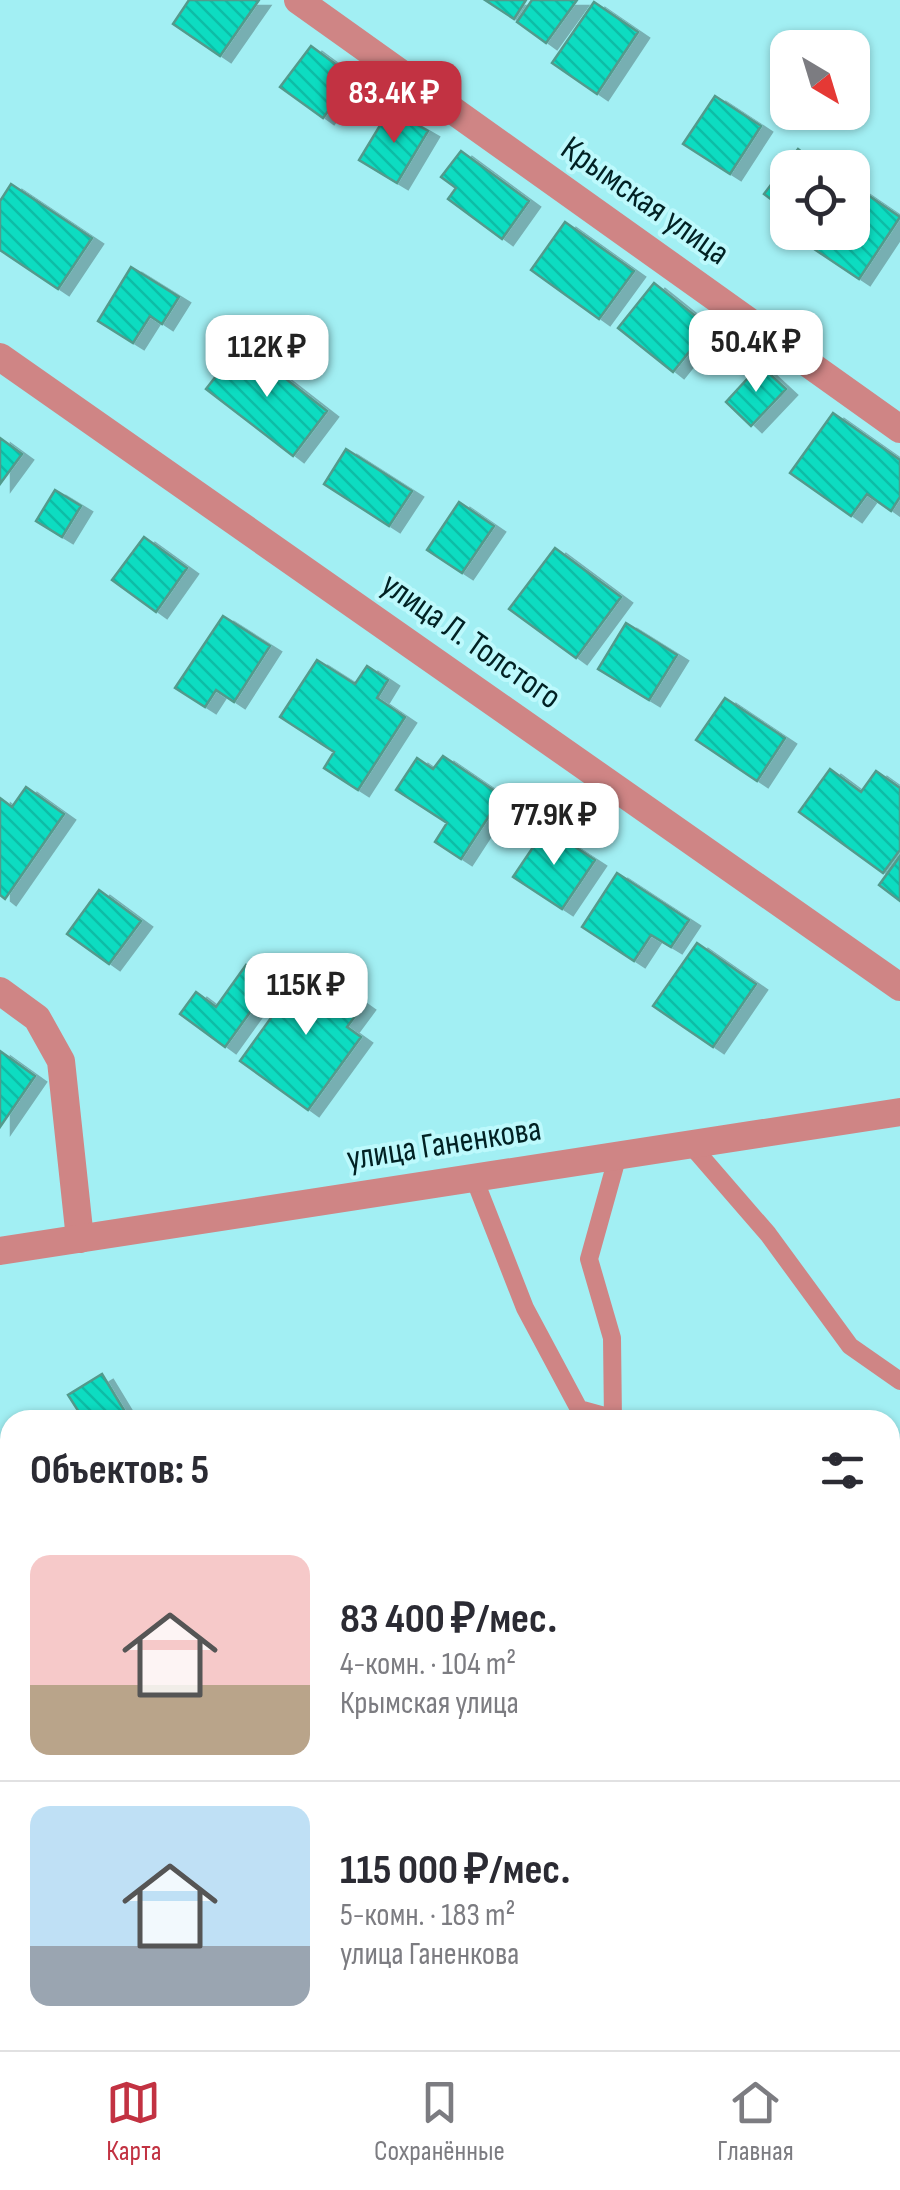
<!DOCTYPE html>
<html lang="ru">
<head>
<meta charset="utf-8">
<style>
	body { margin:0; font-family:"Sofia Sans Condensed",sans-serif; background:#f2f2f3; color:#2b2b33; height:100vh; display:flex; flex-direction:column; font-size:38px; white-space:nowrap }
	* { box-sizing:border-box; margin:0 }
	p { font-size:32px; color:#7c7c81 }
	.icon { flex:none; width:55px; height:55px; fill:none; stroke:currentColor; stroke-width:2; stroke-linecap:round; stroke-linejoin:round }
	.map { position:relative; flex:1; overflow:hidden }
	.drawer { position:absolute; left:0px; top:1410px; width:900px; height:640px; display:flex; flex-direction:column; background:#fff; border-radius:30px 30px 0 0; box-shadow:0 2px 8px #0004 }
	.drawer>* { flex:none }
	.needle { width:65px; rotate:142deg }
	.buttons { position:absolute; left:770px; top:30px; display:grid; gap:20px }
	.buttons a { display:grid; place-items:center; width:100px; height:100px; border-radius:20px; background:#fff; box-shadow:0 2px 8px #0004; font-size:50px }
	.price { position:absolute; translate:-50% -85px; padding:0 22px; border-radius:20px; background:#fff; color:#222; font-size:32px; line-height:65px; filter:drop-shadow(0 2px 5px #0008) }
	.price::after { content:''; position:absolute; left:50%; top:60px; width:30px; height:22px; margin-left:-15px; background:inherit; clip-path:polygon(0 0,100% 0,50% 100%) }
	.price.selected { background:#c23242; color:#fff }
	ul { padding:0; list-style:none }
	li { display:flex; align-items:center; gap:30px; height:250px; padding:0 30px }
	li+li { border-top:2px solid #e1e1e2 }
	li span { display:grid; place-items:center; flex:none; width:280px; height:200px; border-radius:20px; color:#555 }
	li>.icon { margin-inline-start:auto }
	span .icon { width:120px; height:120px; fill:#fffc; stroke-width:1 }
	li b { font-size:42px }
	h2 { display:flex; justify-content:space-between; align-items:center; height:120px; padding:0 30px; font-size:42px }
	.dock { display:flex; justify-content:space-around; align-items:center; height:140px; border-top:2px solid #e1e1e2; background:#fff; font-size:28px; color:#7c7c81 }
	.dock a { display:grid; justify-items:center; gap:5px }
	.dock .selected { color:#c23242 }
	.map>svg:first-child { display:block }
</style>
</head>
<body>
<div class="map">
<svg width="900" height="2050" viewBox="0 0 900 2050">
	<defs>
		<pattern id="building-back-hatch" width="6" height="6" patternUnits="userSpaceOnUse" patternTransform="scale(2.5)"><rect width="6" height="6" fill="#0ddcc1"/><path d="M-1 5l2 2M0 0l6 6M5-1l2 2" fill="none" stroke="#0bbca6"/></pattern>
		<filter id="shadow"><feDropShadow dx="11" dy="6" stdDeviation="0" flood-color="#0004"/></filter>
	</defs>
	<rect width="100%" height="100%" fill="#a2eff3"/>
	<path fill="url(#building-back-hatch)" stroke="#539a8c" stroke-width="2.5" filter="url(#shadow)" d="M189 0H259L220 56 173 24Z
		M485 0H526L514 19Z
		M532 0H577L546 43 517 22Z
		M594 2 638 32 597 94 552 63Z
		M311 46 353 77 323 118 280 87Z
		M715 96 761 126 730 174 683 144Z
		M390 109 428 131 397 183 359 160Z
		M798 149 822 168H788V212L764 194Z
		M461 151 529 201 502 239 448 199 456 188 441 177Z
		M11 184 92 238 58 289 0 250V201Z
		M856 187 900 217 859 279 814 249 825 232H852V193Z
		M565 222 634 271 599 319 531 270Z
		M131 267 179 297 162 324 150 316 133 343 98 321Z
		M654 283 709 327 673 372 618 328Z
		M241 344 327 411 293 456 206 389Z
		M760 365 786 389 751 426 726 402Z
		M833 413 900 460V497L891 511 867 494 851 516 790 473Z
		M0 438 22 454 0 484Z
		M346 449 412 491 389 526 324 484Z
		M55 490 81 506 62 537 36 521Z
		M459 502 494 526 462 573 427 550Z
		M144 537 187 568 156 612 112 580Z
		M555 548 621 597 576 658 509 609Z
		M223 616 270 646 234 702 216 690 205 707 175 688Z
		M626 623 677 655 649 700 598 669Z
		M317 660 355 684 367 666 388 680 377 698 405 717 358 790 324 768 334 752 280 717Z
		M725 698 785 738 757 781 696 740Z
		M443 756 502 796 461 859 435 842 447 823 396 790 417 758 433 769Z
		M830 769 861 792 876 771 900 788V850L883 873 799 812Z
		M26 787 64 814 5 899 0 895V798L12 807Z
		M546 828 595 860 562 909 513 877Z
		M900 856V901L879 885Z
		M617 873 689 920 671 947 651 935 634 961 582 927Z
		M99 890 141 921 109 964 67 934Z
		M697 943 756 984 713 1047 653 1006Z
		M246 965 271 983 225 1047 180 1014 196 992 216 1007Z
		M309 965 364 1004 347 1027 361 1037 308 1110 240 1061Z
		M0 1051 35 1076 0 1127Z
		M102 1374 130 1420H84L68 1395Z
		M10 1729V2040H140L143 2050H0V1732Z
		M298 2040H621L624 2050H301Z
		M759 2040H826L831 2050H764Z"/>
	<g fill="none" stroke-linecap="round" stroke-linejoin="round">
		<path stroke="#cf8585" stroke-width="18" d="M690 1144 768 1234 850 1346 900 1381
			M474 1178 525 1308 579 1409 619 1420
			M613 1420 612 1338 589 1259 618 1155"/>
		<path stroke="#cf8585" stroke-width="28" d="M298 0 900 429
			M0 357 900 987
			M0 991 37 1018 61 1061 80 1239"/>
		<path stroke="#cf8585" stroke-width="28" d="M0 1251 900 1112"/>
	</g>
	<g text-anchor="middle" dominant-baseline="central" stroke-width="8" stroke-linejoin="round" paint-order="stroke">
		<g font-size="35" fill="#012123" stroke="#bdf9fc">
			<text transform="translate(645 201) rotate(35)">Крымская улица</text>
			<text transform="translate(471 641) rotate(35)">улица Л. Толстого</text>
			<text transform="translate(444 1144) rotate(-9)">улица Ганенкова</text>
		</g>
	</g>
</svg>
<div class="buttons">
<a><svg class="needle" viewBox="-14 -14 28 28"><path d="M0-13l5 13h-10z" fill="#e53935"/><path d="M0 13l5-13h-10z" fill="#7c7c81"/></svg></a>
<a><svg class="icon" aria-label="locate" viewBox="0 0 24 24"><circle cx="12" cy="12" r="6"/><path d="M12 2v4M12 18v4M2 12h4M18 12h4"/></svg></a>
</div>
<b class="price selected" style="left:394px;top:146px">83.4K ₽</b>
<b class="price" style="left:756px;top:395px">50.4K ₽</b>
<b class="price" style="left:267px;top:400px">112K ₽</b>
<b class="price" style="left:554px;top:868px">77.9K ₽</b>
<b class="price" style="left:306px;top:1038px">115K ₽</b>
<section class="drawer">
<h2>Объектов: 5<svg class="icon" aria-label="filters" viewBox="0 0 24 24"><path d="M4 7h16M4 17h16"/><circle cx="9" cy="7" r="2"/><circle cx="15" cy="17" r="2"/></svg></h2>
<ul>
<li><span style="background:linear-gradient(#f6c9c9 65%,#b9a48a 0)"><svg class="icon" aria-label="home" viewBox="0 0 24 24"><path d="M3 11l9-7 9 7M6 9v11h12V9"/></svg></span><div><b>83 400 ₽/мес.</b><p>4-комн. · 104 m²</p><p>Крымская улица</p></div></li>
<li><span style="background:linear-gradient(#bfe0f5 70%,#9aa5b1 0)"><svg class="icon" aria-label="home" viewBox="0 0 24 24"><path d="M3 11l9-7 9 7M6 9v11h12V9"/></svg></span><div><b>115 000 ₽/мес.</b><p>5-комн. · 183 m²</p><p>улица Ганенкова</p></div></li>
</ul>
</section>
</div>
<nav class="dock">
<a class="selected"><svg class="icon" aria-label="map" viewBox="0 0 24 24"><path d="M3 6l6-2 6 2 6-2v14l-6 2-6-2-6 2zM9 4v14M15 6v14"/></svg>Карта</a>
<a><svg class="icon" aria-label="saved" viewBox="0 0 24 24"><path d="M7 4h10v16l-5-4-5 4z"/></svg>Сохранённые</a>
<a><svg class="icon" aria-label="home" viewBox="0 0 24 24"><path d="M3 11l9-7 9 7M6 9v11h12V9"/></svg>Главная</a>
</nav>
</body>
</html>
